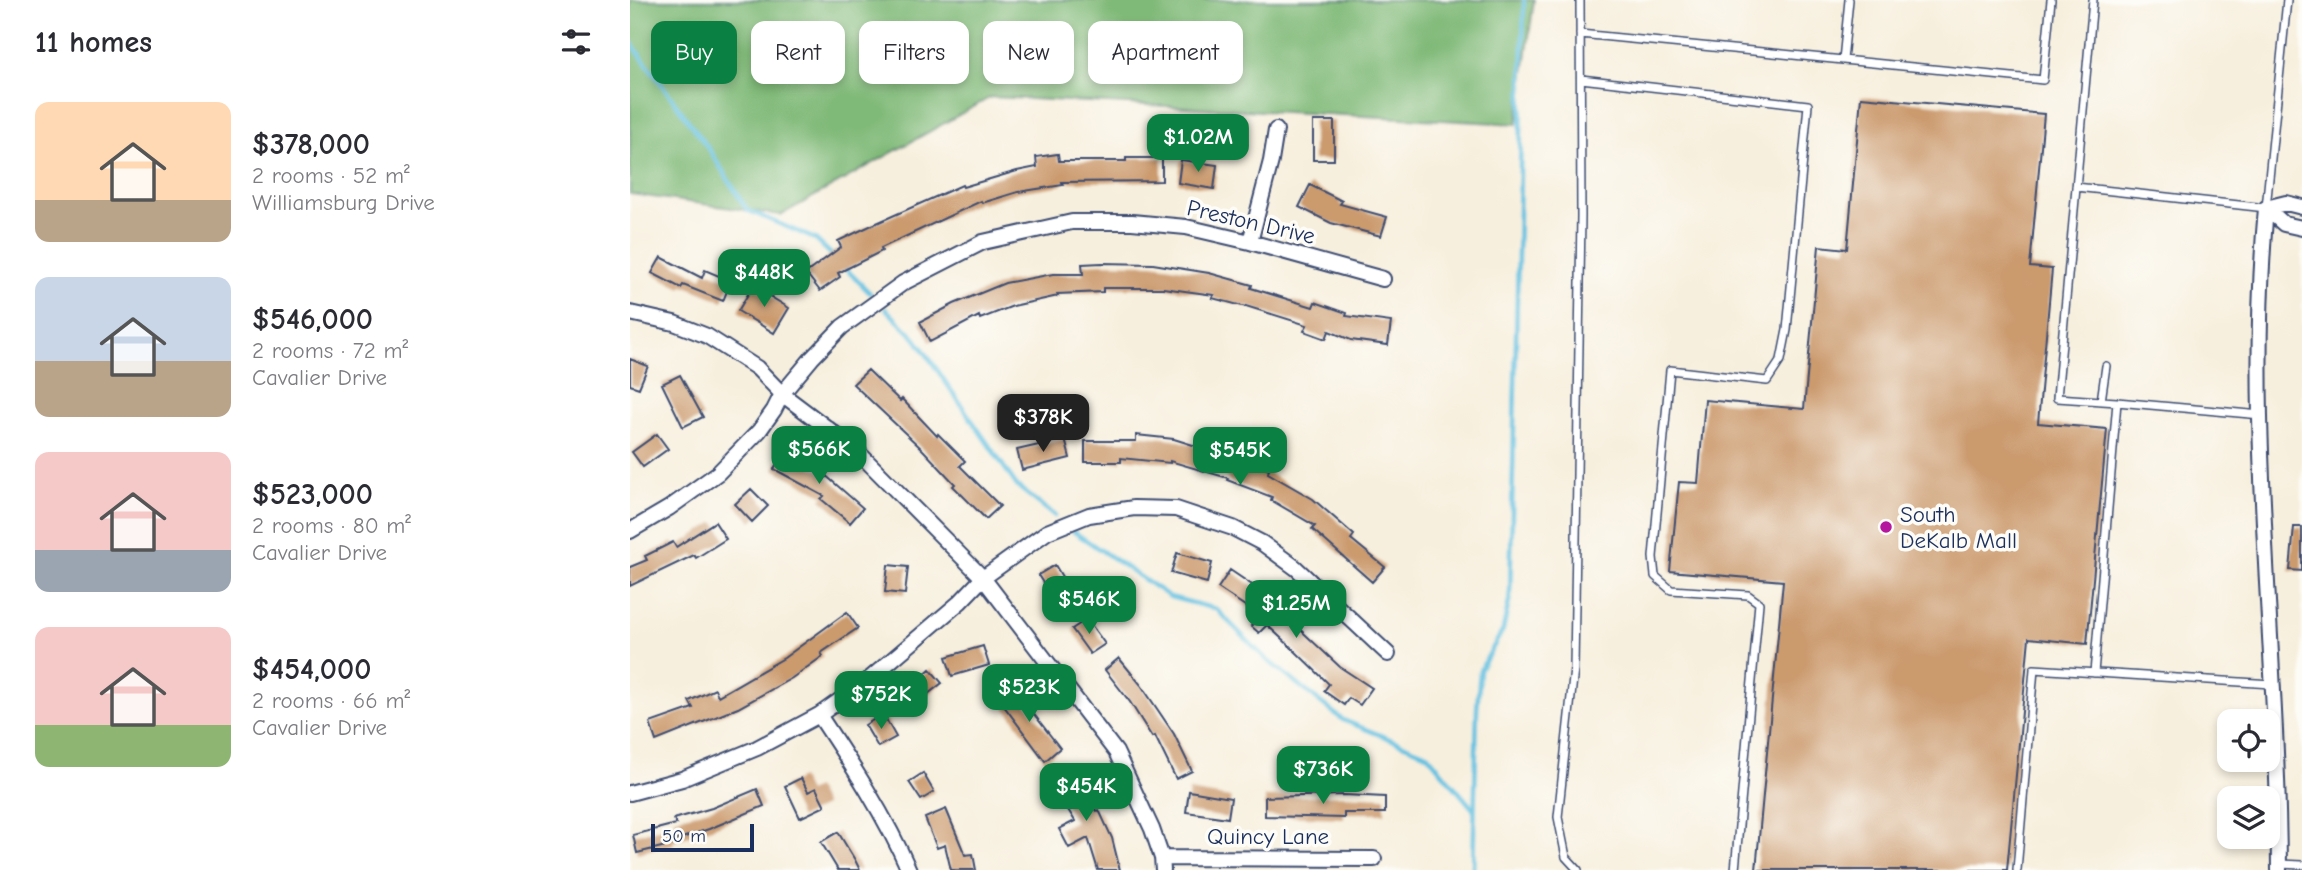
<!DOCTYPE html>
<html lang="en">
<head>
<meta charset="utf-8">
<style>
	body { margin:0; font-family:"Comic Neue",sans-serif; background:#f2f2f3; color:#2b2b33; height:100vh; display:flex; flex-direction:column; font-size:26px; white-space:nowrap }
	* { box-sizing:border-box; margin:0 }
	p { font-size:23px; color:#7c7c81 }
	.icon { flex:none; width:38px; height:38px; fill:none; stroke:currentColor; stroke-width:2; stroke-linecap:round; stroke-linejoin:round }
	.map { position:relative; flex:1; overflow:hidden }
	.details { display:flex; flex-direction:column; background:#fff; width:630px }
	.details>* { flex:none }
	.top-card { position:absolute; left:21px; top:21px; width:665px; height:63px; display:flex; gap:14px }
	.fabs { position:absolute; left:1587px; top:709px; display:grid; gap:14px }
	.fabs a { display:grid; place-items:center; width:63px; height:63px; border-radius:14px; background:#fff; box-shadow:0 4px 10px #0003; font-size:35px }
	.scale { position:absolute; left:21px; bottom:18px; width:103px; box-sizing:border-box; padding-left:7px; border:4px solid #1b2f5e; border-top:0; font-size:19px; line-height:24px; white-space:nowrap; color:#1b2f5e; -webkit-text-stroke:5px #fdfcf7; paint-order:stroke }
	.price { position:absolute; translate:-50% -60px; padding:0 16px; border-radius:14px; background:#0b8043; color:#fff; font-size:23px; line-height:46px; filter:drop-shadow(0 2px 4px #0008) }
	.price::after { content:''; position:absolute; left:50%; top:42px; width:21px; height:16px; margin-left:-10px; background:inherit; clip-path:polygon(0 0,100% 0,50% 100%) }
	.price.on { background:#222; color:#fff }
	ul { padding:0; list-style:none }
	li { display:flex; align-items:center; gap:21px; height:175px; padding:0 35px }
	li span { display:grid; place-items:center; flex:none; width:196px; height:140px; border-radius:14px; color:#555 }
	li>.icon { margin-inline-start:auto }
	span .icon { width:84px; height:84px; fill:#fffc; stroke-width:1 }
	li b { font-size:30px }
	h2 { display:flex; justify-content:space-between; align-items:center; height:84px; padding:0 35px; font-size:30px }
	.chip { padding:0 24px; border-radius:14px; background:#fff; box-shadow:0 4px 10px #0003; font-size:24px; line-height:63px }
	.chip.on { background:#0b8043; color:#fff }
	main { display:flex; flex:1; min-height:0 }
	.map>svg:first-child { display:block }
</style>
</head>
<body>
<main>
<section class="details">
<h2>11 homes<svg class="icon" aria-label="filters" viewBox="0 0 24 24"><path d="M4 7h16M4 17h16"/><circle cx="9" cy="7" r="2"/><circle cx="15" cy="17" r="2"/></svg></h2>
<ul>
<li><span style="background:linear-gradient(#ffd9b3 70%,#b9a48a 0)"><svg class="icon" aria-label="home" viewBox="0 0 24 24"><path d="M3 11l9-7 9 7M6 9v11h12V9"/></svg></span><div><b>$378,000</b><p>2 rooms · 52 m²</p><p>Williamsburg Drive</p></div></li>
<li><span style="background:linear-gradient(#c9d6e8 60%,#b9a48a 0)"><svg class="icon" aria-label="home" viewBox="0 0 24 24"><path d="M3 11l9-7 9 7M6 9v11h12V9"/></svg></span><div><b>$546,000</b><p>2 rooms · 72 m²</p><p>Cavalier Drive</p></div></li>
<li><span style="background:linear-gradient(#f6c9c9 70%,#9aa5b1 0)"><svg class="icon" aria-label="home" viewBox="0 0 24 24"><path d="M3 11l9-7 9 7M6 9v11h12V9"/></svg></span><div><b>$523,000</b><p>2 rooms · 80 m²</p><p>Cavalier Drive</p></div></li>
<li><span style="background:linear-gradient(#f6c9c9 70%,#8fb573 0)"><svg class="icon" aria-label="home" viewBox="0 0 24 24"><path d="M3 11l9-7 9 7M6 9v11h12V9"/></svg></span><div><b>$454,000</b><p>2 rooms · 66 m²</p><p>Cavalier Drive</p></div></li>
</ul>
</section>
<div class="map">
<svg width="1672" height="870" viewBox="0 0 1672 870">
	<rect width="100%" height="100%" fill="#fdfcf7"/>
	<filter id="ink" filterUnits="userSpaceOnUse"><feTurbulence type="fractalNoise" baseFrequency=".0143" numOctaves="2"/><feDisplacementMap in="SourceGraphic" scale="14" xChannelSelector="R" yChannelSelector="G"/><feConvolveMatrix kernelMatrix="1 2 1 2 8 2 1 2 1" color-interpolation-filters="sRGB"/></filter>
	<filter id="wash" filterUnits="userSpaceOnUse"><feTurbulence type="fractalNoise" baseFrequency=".00686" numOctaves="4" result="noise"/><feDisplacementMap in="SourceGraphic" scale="28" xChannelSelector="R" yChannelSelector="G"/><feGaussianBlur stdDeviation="1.57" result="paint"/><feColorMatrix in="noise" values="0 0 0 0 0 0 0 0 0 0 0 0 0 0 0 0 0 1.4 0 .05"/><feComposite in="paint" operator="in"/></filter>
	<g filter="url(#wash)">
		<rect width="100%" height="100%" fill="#f7efdd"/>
		<path fill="#80ba78" stroke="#4e746b" stroke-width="2" d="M0 0H904L887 124 361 97 151 215 0 194Z"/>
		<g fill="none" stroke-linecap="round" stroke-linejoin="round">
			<path stroke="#63c1e1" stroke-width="4.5" d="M0 41 81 152 117 210 185 239 205 258
				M213 266 240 293
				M256 309 286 339 387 486 425 516
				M444 532 540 597 586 609 637 660 713 720 797 754 844 810
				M843 870 847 710 850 670 873 630 880 597 894 0"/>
		</g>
		<g id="blocks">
			<path fill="#cb9a6d" d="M1231 97 1414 114 1400 267 1422 269 1408 423 1477 429 1457 644 1399 638 1377 870H1126L1153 581 1040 571 1049 482 1068 483 1075 400 1174 409 1189 246 1217 249Z
				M683 121H704V160H683Z
				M428 154 429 161H496V158H532V181L432 182 433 185 388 192 352 203 351 201 251 248 252 251 208 273 210 277 190 291 176 273 211 247 208 241 240 226 332 185 333 187 387 171 407 167 406 157Z
				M551 160 587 165 584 189 548 183Z
				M680 185 712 201 710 204 757 217 751 236 701 223 669 207Z
				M31 257 72 278 75 270 101 281 93 301 53 285 51 288 22 273Z
				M472 263 523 264 579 273 622 285 621 288 683 307 685 302 717 313 716 316 761 322 758 345 721 340 699 331 696 339 674 331 677 325 616 306V307L582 298 584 295 533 288H473V292L427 294 428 296 383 306 350 319 349 316 300 342 290 322 324 304 375 283 423 274H453L452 264Z
				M123 286 159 308 144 333 108 311Z
				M0 359 18 366 9 388 0 385Z
				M238 370 270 401 272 399 307 436 308 434 335 461 330 466 370 506 356 519 323 486 325 484 293 450 223 384Z
				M50 375 73 417 53 427 32 384Z
				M27 434 38 449 13 467 2 452Z
				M506 435 544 439 639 469 638 473 683 499 724 535 721 539 755 567 742 582 682 529 685 526 641 500 642 497 597 480 598 478 540 461V463L491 458V462H455V441H506Z
				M435 439 440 458 392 470 387 450Z
				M153 451 193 473 233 508 220 523 191 499 194 496 144 469Z
				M121 489 138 506 122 522 105 504Z
				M85 522 96 539 66 558 64 555 0 586V567L17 560 15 556 43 542 46 547Z
				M1664 527H1672V571L1660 570Z
				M547 553 582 563 577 583 541 573Z
				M258 565 278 567 275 594 255 592Z
				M425 565 444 597 428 607 408 575Z
				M600 570 631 591 630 592 710 667 742 688 730 705 719 698 714 705 694 691 699 684 664 650 637 625 629 633 621 626 630 616 588 588Z
				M217 612 228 628 191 653 193 656 162 678 108 708 26 741 20 723 63 708 59 701 85 689 88 696 154 658Z
				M457 619 475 644 460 654 442 629Z
				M353 646 359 665 322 676 316 657Z
				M489 658 511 685 544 734 562 771 546 779 525 736 522 737 500 702 475 670Z
				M300 669 312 683 294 697 283 684Z
				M383 687 430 748 415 761 368 698Z
				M253 714 266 737 248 747 235 725Z
				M441 770 466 811 469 810 482 838 490 870H468L458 838 439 848 429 829 445 821 421 782Z
				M293 773 304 792 291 800 279 782Z
				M171 778 178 792 186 788 195 806 170 818 155 786Z
				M127 789 134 806 79 829 43 841 44 844 7 853 3 835 46 824 44 819 82 808Z
				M559 791 601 798 598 818 556 812Z
				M714 795 755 797V813H714V818L635 816V797Z
				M316 809 335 855 343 854 346 870H321L315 845 307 848 295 818Z
				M208 832 225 860 230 870H208L191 842Z"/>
		</g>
	</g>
	<g filter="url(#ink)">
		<use href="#blocks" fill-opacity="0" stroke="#3c4c71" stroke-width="2"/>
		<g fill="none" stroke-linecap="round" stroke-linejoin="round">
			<g stroke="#3c4c71" stroke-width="10">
				<path id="lane" d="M1219 0 1213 60 1413 80 1421 0
					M1463 0 1427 398 1487 402
					M950 34 1213 60
					M951 79 1178 105 1157 330 1151 360 1137 381 1040 370 1023 557 1025 576 1041 590 1118 595 1129 603 1105 870
					M1446 187 1636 208 1657 0
					M1471 401 1476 366
					M1464 673 1487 402 1631 415
					M1649 864 1672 865
					M948 870 936 857 928 817 944 669 951 216 950 0
					M1387 870 1404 669 1642 684"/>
			</g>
			<g stroke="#3c4c71" stroke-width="18">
				<path id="street" d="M1636 208C1616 427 1648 651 1649 870
					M1636 208 1654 224 1672 228
					M1636 208 1656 203 1672 207
					M620 242 641 161 646 130
					M0 313 44 323 77 336 127 368 152 394 225 449 353 578 486 752 522 829 532 858 533 870
					M0 531 39 508 88 473 129 431 144 410 152 394 182 358 212 327 273 283 353 242 442 222H502L556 227 620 242 753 279
					M189 715C222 765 255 815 279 870
					M0 793 52 779 127 748 189 715 237 681 330 602 353 578 417 532 459 515 504 508 546 509 603 528 632 543 666 568 758 654
					M532 858 744 859"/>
			</g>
			<use href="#lane" stroke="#fff" stroke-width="7"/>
			<use href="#street" stroke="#fff" stroke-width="14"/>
		</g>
	</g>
	<circle fill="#b5179e" stroke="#fdfcf7" stroke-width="2.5" cx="1256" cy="527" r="7"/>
	<g text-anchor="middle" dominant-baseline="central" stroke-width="7" stroke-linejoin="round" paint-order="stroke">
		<g font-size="23" fill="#1b2f5e" stroke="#fdfcf7">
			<text transform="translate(621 222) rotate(13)">Preston Drive</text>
			<text x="638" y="836">Quincy Lane</text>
		</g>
		<g font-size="23" fill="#1b2f5e" stroke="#fdfcf7" text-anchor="start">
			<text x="1270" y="514">South<tspan x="1270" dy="26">DeKalb Mall</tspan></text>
		</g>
	</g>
</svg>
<div class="fabs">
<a><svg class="icon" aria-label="locate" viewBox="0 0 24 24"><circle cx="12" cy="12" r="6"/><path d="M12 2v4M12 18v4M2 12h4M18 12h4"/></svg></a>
<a><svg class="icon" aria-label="layers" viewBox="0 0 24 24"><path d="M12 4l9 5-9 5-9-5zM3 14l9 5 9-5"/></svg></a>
</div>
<div class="scale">50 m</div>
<b class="price" style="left:568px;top:174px">$1.02M</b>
<b class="price" style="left:134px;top:309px">$448K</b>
<b class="price on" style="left:413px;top:454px">$378K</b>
<b class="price" style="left:189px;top:486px">$566K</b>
<b class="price" style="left:610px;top:487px">$545K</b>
<b class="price" style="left:459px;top:636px">$546K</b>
<b class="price" style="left:666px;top:640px">$1.25M</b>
<b class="price" style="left:399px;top:724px">$523K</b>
<b class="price" style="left:251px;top:731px">$752K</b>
<b class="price" style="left:693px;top:806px">$736K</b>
<b class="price" style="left:456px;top:823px">$454K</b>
<div class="top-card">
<a class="chip on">Buy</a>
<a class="chip">Rent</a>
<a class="chip">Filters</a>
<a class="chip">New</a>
<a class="chip">Apartment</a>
</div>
</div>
</main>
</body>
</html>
